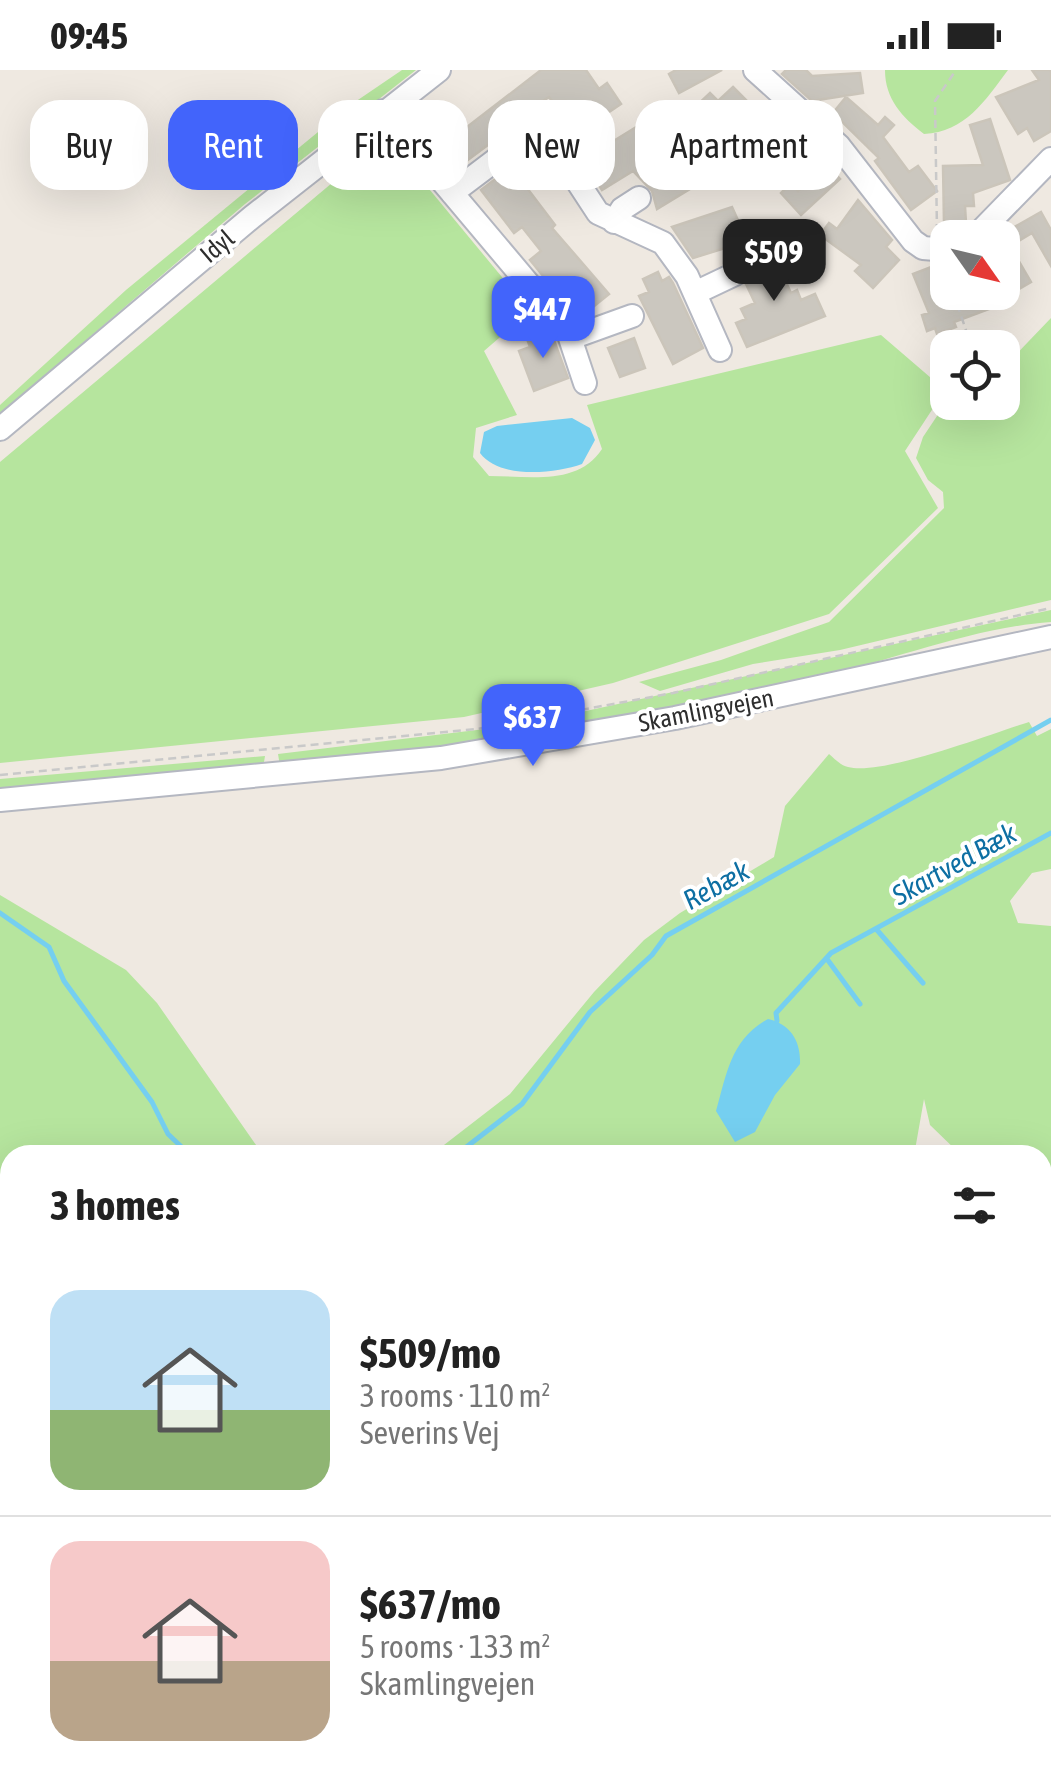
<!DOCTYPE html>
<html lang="en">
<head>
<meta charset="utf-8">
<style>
	body { margin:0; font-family:"Asap Condensed",sans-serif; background:#f6f6f6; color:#222; height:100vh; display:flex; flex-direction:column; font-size:38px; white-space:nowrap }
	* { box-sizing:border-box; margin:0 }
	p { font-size:32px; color:#767676 }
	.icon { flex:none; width:55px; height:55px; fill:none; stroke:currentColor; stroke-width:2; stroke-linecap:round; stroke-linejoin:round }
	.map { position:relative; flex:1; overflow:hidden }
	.panel { position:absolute; left:0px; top:1075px; width:1052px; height:642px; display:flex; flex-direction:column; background:#fff; border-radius:30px 30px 0 0; box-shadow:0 10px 40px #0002 }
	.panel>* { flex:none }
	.guide { position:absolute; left:30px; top:30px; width:992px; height:90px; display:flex; gap:20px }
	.needle { width:65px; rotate:124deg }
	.fabs { position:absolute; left:930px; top:150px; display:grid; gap:20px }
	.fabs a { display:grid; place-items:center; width:90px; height:90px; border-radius:20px; background:#fff; box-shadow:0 10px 40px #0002; font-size:50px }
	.price { position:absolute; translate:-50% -85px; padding:0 22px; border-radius:20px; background:#4264fb; color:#fff; font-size:32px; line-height:65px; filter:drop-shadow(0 2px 5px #0008) }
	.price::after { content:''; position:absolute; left:50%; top:60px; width:30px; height:22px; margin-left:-15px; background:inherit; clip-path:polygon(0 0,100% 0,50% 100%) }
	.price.current { background:#222; color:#fff }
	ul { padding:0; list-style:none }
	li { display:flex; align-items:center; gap:30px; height:250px; padding:0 50px }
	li+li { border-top:2px solid #e0e0e0 }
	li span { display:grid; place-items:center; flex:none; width:280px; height:200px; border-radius:30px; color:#555 }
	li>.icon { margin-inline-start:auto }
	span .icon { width:120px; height:120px; fill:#fffc; stroke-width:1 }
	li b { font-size:42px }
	h2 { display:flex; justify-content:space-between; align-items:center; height:120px; padding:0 50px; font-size:42px }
	.tag { padding:0 35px; border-radius:30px; background:#fff; box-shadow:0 10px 40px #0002; font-size:35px; line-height:90px }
	.tag.current { background:#4264fb; color:#fff }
	.status { display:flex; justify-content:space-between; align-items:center; height:70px; padding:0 50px; background:#fff; direction:ltr }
	.status svg { height:28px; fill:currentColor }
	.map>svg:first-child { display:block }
</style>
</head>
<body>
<div class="status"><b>09:45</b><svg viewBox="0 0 49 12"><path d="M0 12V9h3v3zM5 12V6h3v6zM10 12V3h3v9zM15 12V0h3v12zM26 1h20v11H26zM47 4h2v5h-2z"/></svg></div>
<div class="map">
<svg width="1051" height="1716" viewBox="0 0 1051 1716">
	<rect width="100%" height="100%" fill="#efe9e1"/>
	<path fill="#b6e59e" d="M402 0H416L245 134 0 344V335L126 220 352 34Z
		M885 0H1008C985 31 965 62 924 64 902 47 885 29 885 0Z
		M376 76 401 85 530 241 484 281 517 345 476 358 473 387 489 406C530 406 578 416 602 379L587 335 881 265 945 320 905 381 938 438 829 544 613 613 464 647 0 693V392Z
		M1051 248V530L840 580 753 594 660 621 639 612 721 590 829 552 944 438 943 422 928 410 916 388 923 367 947 331 1002 332 1003 298Z
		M1051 540V552C970 558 893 591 814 608 700 633 585 660 470 676 407 685 343 689 280 696L278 684 526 654Z
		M1029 652 1037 666 1051 659V799L1032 803 1010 831 1018 853 1051 856V1122L1043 1126 1042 1085H961L930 1055 924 1029 915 1080 936 1085H431L510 1024 594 922 644 870 680 843 774 787 785 736 829 684C834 688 841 696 848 697 883 706 990 664 1029 652Z
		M265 686 264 692 254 698 0 721V709Z
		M0 825 126 900 157 933 263 1085H10V1708H368L356 1716H0Z
		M1042 1382 1051 1391V1675L1043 1685Z"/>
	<path fill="#75cff0" d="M572 348 590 358 595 370 582 394C554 404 499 409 480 383L484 362 497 356Z
		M768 949C791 954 801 972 800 994L775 1025 755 1062 735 1072 716 1041C727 1003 731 969 768 949Z"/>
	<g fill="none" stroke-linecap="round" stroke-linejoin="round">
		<path stroke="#75cff0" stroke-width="5" d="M0 843 49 877 64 911 152 1032 168 1064 190 1085
			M877 860 923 913
			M827 889 860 934
			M777 951 776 943 831 883 1051 763
			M456 1085 522 1034 590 942 652 885 666 866 1051 650"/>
	</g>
	<path fill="#cbc7bf" stroke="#cbc5ba" stroke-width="2.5" d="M541 0H586L599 19 607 13 621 34 587 57 581 48 574 53 570 44 557 38 549 27 521 46 516 40 498 54 504 63 453 101 436 81Z
		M676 0H722L679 23 669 4Z
		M786 0H806L812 6 860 3 863 23 812 31 782 4Z
		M1032 0H1051V61L1034 71 1027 58 1018 64 996 27 1039 10Z
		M733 17 748 32 742 38 763 60 775 46 803 72 790 85 781 76 763 96 732 68 728 73 694 38 710 23 718 31Z
		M846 27 878 55 885 47 894 55 883 67 909 102 918 96 937 121 911 140 875 91 879 88 833 43Z
		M990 49 1010 110 973 123 974 136H965L966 153H944L943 96 983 95 970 55Z
		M646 51 671 100 684 92 698 114 657 139 652 121 633 101 602 120 583 90Z
		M827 95 840 109 801 145 781 123 791 113 798 121Z
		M511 97 555 155 552 158 609 224 588 241 576 225 568 232 558 224 530 190 541 181 522 157 514 163 481 120Z
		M858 130 892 170 886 177 899 190 873 218 855 201 861 195 820 165 829 153 837 159Z
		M732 137 742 159 730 164 735 175 693 188 672 157Z
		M1041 142 1051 160V196L1032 163 1010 176 1031 212 1014 222 1002 202V164Z
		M772 182 791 223 797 220 801 230 815 224 825 246 747 277 736 253 746 249 741 239 755 233 746 214 750 204 746 195Z
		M934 196 943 222H993L997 236 954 252 956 257 937 264 935 258 927 261 922 245 929 243 913 204Z
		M658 202 662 211 669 207 673 213 703 278 673 294 639 226 649 222 643 209Z
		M540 258 544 268 552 265 568 308 534 321 519 281 530 277 525 263Z
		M634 268 645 298 620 307 608 278Z"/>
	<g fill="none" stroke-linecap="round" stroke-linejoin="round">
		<g stroke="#b4b7c1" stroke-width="26">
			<path id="minor" d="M755 0 839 76 913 171 923 178 948 180
				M383 41 548 237 563 247 585 313
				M536 76 541 66 559 53
				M452 123 522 70 562 88 598 143 663 173 687 206 720 280
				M614 152 622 139 639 128
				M974 168 1051 89
				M695 223 735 204
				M571 268 632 246
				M0 359 252 147 439 0
				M0 730 441 688 675 648 1051 567"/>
		</g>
		<path stroke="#c9c9c9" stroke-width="2.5" stroke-dasharray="8 5" stroke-linecap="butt" d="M937 162 935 31 956 0
			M944 198 948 207
			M953 222 972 278
			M0 705 477 659 673 623 1051 538
			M368 1716 379 1708"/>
		<use href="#minor" stroke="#fff" stroke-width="22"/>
	</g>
	<g text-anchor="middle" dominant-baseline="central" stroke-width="8" stroke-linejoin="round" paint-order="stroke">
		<g font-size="25" fill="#2e2e2e" stroke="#fff">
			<text transform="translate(217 176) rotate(-40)">Idyl</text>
			<text transform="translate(706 640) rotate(-11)">Skamlingvejen</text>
		</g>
		<g font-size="28" font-style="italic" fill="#0d6fa3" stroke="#fff">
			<text transform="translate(954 794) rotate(-29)">Skartved Bæk</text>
			<text transform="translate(716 815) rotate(-29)">Rebæk</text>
		</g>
	</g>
</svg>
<div class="fabs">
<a><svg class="needle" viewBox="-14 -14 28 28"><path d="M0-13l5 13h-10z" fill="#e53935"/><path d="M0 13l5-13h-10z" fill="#767676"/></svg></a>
<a><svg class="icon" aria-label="locate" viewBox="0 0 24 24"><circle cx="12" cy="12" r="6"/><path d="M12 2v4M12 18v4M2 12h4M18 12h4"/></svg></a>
</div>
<b class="price current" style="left:774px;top:234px">$509</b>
<b class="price" style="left:543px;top:291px">$447</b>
<b class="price" style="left:533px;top:699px">$637</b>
<div class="guide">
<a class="tag">Buy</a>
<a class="tag current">Rent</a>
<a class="tag">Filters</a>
<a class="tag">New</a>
<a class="tag">Apartment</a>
</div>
<section class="panel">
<h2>3 homes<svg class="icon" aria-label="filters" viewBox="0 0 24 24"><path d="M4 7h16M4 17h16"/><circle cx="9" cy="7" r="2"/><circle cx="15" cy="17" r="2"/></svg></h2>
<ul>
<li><span style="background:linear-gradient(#bfe0f5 60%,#8fb573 0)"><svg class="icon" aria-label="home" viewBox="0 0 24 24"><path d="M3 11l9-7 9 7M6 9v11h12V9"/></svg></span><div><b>$509/mo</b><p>3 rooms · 110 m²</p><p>Severins Vej</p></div></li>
<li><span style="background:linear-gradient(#f6c9c9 60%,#b9a48a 0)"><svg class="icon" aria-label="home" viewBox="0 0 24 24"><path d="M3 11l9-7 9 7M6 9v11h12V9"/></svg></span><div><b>$637/mo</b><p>5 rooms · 133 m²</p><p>Skamlingvejen</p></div></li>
</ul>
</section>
</div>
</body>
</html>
